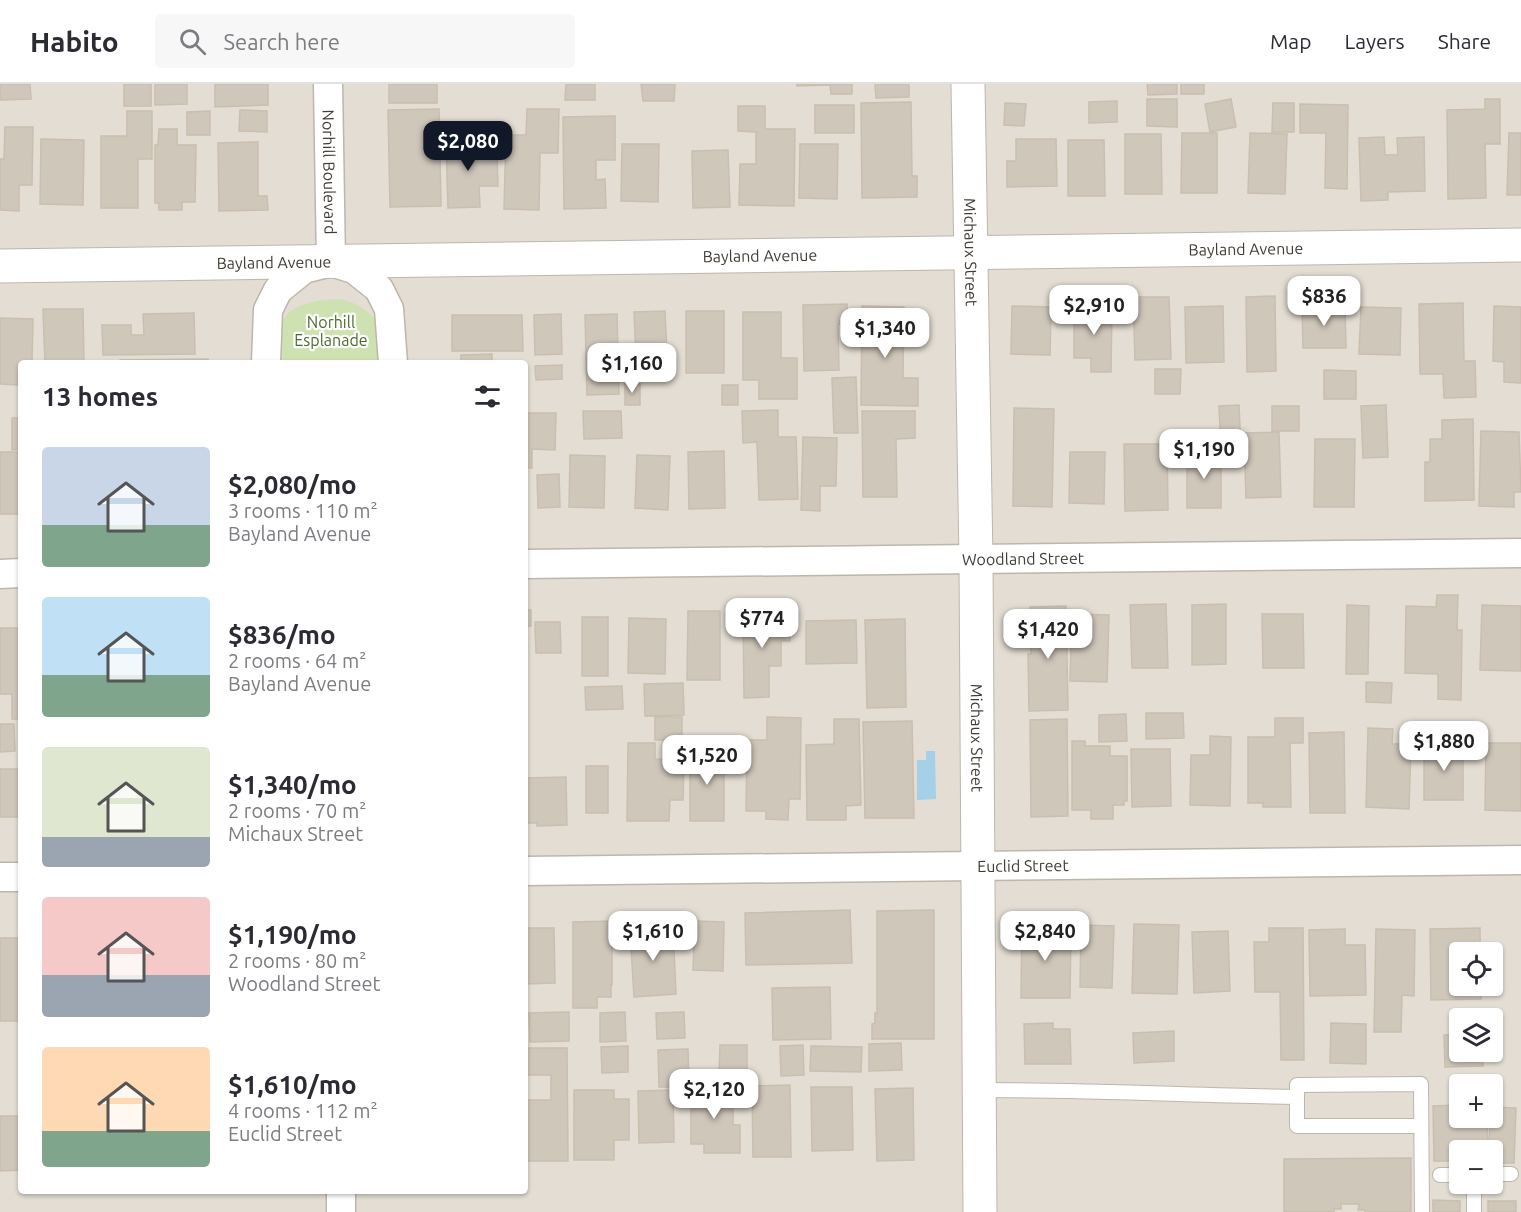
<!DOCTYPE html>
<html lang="en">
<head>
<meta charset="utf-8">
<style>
	body { margin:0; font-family:Ubuntu,sans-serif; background:#f7f7f7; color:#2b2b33; height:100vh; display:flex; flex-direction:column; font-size:22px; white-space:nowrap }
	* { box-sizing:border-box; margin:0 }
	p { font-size:20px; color:#7c7c81 }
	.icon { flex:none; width:33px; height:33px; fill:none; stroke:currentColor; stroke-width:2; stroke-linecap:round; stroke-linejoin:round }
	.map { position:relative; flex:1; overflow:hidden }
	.side { position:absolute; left:18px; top:276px; width:510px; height:834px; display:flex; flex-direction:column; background:#fff; border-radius:6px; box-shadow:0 2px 4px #0004 }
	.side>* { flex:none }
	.controls { position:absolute; left:1449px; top:858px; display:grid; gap:12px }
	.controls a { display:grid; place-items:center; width:54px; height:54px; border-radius:6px; background:#fff; box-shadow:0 2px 4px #0004; font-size:30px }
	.price { position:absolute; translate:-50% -51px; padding:0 14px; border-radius:12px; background:#fff; color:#222; font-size:20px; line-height:39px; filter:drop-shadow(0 2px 3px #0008) }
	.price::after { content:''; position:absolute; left:50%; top:36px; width:18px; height:14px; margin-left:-9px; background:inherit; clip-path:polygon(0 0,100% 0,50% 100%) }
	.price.active { background:#111827; color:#fff }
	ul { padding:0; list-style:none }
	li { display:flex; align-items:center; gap:18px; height:150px; padding:0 24px }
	li span { display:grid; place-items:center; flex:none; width:168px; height:120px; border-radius:6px; color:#555 }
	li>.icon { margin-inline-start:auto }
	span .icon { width:72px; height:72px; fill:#fffc; stroke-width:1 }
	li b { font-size:26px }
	h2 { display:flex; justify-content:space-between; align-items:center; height:72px; padding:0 24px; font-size:26px }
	header { display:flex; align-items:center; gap:36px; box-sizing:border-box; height:84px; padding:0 30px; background:#fff; border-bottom:2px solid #e1e1e2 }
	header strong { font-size:28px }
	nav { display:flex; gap:33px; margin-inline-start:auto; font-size:21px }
	.search { width:420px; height:54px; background:#f7f7f7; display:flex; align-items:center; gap:15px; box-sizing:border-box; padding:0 21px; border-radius:6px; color:#7c7c81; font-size:22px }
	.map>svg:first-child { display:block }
</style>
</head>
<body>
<header>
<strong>Habito</strong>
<div class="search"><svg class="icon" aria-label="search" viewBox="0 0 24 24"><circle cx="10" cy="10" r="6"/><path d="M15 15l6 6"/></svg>Search here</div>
<nav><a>Map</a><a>Layers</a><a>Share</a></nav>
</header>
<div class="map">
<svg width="1521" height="1128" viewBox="0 0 1521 1128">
	<rect width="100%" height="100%" fill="#f0ece4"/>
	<path fill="#e3ddd3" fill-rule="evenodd" d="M0 0H1521V1128H0ZM21 279H525V1107H21ZM1460 868H1492V902H1460ZM1460 934H1492V968H1460ZM1460 1000H1492V1034H1460ZM1460 1066H1492V1100H1460Z"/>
	<path fill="#cee1b0" d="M340 215C357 219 367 226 379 238V279H283C283 267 280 252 282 240 288 218 322 216 340 215Z"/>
	<path fill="#a5d0e8" d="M926 667H935L936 715 917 716V676H926Z"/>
	<path fill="#d0c7bb" stroke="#cabeaf" stroke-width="1.5" d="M0 0H30L31 15 0 16Z
		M124 0H151V22H124Z
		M155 0H187V20L155 21Z
		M215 0H268V21L215 23Z
		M389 0H437V19H389Z
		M566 0H595V16H565Z
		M641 0H675L674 17H643Z
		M797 0H852V10H831L830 1 797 2Z
		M875 0H909V13L876 14Z
		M1147 0H1177V10L1148 11Z
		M1181 0H1204V10H1181Z
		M1147 15H1177V43L1147 42Z
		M1231 15 1236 43 1210 48 1205 20Z
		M1485 15H1500V60H1485L1486 114 1448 115 1447 26 1485 25Z
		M1117 17V38L1089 39V18Z
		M911 18 912 92H917V113L862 114 861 19Z
		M1005 19 1026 20 1024 42 1004 41Z
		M1273 19H1294V48H1272Z
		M1300 20 1348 21 1347 105 1325 104 1326 49H1300Z
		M815 21H854V49H815Z
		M738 22H765V45H795L794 122 739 121 740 80H756V48L738 47Z
		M439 25 441 122 390 123 388 26Z
		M527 25H559L558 69H540L539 126 504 125 506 51H526Z
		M240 26 267 27V48L239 47Z
		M127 27H152V75H138V124H101V52H127Z
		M210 27V51H187V28Z
		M615 32V76H596V96L605 95 606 124 564 125 563 33Z
		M5 43H33L32 101H19V127L0 126V75H4Z
		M159 45H177V61H196L195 118H182V126H159V119H155V61H158Z
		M1182 49H1217V109H1181Z
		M1250 49 1287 50 1285 110 1248 109Z
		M1509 49H1521V111H1507Z
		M1125 50H1161L1162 110H1125Z
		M480 53 481 71 497 70 498 102H479L480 123 448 124 446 55Z
		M1384 53 1385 71H1398L1397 54 1424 53 1425 107 1388 108V116L1361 117 1359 54Z
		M41 55 84 56 83 121 40 120Z
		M1016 55H1056L1057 102 1007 103V77H1016Z
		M1068 56H1104L1105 112H1068Z
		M258 58V112H267L268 126 219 127 218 59Z
		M622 60H659L658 118 621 117Z
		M800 60H838L837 115 799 114Z
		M728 66 730 123 693 124 692 67Z
		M1275 212 1276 287 1247 288 1246 213Z
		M1133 213H1169L1171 275 1135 276Z
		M1463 219 1464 277H1475L1476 313 1444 314 1443 290H1420L1419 220Z
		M847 220V239L838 240 839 286 804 287 803 221Z
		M862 222 904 223 903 294H918V322L861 321Z
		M1012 222 1051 223 1050 271 1011 270Z
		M1074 222 1112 223 1111 288H1091V274H1074Z
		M1223 222 1224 278 1186 279 1185 223Z
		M1302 222H1345L1346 264H1303Z
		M1494 222 1521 223V299L1504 298V278L1493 277Z
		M1361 223 1401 224 1400 271 1359 270Z
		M43 225H83L84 279H45Z
		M665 227 667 270 636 272 634 228Z
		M686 227H724V289H686Z
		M743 228H781V274H797V315H759V296H743Z
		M194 229 195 270 103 271 102 241H131V251H144L143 230Z
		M561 230 562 270 535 271 534 231Z
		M617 230 619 310 587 311 585 231Z
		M452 231H522L523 267H452Z
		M0 234 33 235 32 279H21V289H18V301L0 300Z
		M492 270V279H461V271Z
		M208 275V279H120V276Z
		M562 281V295L536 296 535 282Z
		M1155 285H1181L1180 310H1155Z
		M1324 286 1356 287V315H1324Z
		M856 293 858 349H834L832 294Z
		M625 300H640V321H625Z
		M722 301H738V321H722Z
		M1239 321 1241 366 1221 367 1219 322Z
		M1386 321 1388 373 1363 374 1361 322Z
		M1272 322H1299V347H1272Z
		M1014 324 1054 325 1052 423 1013 422Z
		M778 326V353H796L798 415 759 416 757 358 743 359 742 327Z
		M583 327H621L622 354 584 355Z
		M862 327H915V354L896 355 897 413H863Z
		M527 329H556L555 366 532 365V384H525Z
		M12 334H21V365L12 366Z
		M1473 335 1474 416 1425 417V378H1430V355H1442V336Z
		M1481 347 1519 348 1521 408H1514V423L1479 422Z
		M1279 348 1281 413 1246 414 1244 349Z
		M803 353 837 354 836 402H820V427L801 426Z
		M1315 355H1355L1354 423H1314Z
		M1124 360H1167L1168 426 1125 427Z
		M724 367 725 424 689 425 688 368Z
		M1187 367 1221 368V424H1187Z
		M0 368H21V430H0Z
		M1070 368H1105L1104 420 1069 419Z
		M570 371 605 372 604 424 569 423Z
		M637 371 670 372 668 426 635 424Z
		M559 390 560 423 538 424 537 391Z
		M1437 511H1458L1457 546H1462L1461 616 1438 615V590L1405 589 1406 522 1436 523Z
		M1166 520 1168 584H1132L1130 521Z
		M1226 520V580L1192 581V521Z
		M1347 521 1369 522 1368 590H1346Z
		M1482 521 1521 522V587L1480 586Z
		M1066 522 1068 626 1029 627 1028 570H1031L1030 523Z
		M525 526H531V542H525Z
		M743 526H780V536H790V557H781V582H769V613L744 614Z
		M688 527H720V596H687Z
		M1072 530 1109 531 1107 598 1070 597Z
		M1262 530H1303L1304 584H1263Z
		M582 533H608V592H582Z
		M629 534 666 535 665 590 628 589Z
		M905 535 906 623 867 624 865 536Z
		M856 536 857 579 806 580V537Z
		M535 538H560L561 569H536Z
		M0 544H21V635H12V610H0Z
		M1366 598 1392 599 1391 619 1366 618Z
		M683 599 684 631 645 632 644 600Z
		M622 602 623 625 586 626 585 603Z
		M1146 629H1183L1184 654 1146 655Z
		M1126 630 1127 657 1099 658V631Z
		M655 633H682V656H655Z
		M767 633 801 634 800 715H789L788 736 766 735V727H746L747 656H767Z
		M1275 634H1303V659H1290L1291 723H1263V719H1248V653H1275Z
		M834 635H859L861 721 846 722V736H807L806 661 834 660Z
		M1067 635 1068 732 1031 733 1030 636Z
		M912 637 914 734H865L863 638Z
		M0 640H14L15 667 0 668Z
		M1368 644 1393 645 1392 660H1411L1409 725 1366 723Z
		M1344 648 1345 729H1310L1309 649Z
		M1210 652 1231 653 1230 722 1190 721 1191 671H1210Z
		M1072 657H1085V662H1110V672H1127V717H1124V721H1113V735H1091V726H1072Z
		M628 659H655V675L684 676 683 716H670L669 737H627Z
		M1486 659H1521V727L1485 726Z
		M1463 660V716H1424V661Z
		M1131 665H1170L1171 722 1132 723Z
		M690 667H724V737H690Z
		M586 682H608V729H586Z
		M0 685H21V733H0Z
		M566 693 567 741 537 742V739H525V694Z
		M850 826 852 879 746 881 745 829Z
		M934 826V955H872V940L875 939V929H877V827Z
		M612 837V901H611V913H597V924H573V838Z
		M695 837 724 838 723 887 693 886Z
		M1022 839H1048V847L1071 848 1070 914H1021Z
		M1134 840 1179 841 1177 910 1132 909Z
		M1081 841 1114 842 1112 904 1080 903Z
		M673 843 676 910 634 913 630 845Z
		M525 844H554L555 899 525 900Z
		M1269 844H1303L1304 976H1281L1280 908H1255L1254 858H1269Z
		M1480 844V868H1460V902H1481V915L1431 916 1430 845Z
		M1345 845V861H1365L1366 911 1310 912 1309 846Z
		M1376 845 1415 846 1414 912 1402 911 1401 948H1374Z
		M1228 847 1230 907 1194 909 1192 848Z
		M0 854H21V937H0Z
		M830 903 831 955 773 956 772 904Z
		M569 928V957L530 958 529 929Z
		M625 928 626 957 600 958V929Z
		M684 928 685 954 657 955 656 929Z
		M1053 939V945H1070L1071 980H1025L1024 940Z
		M1331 939 1366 940V980L1330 979Z
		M1174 947V977L1134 979 1133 949Z
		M1444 951H1460V968H1483V982L1445 983Z
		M901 959 902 986 869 987V960Z
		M720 961H747V989H719Z
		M803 961 804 991 781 992 780 962Z
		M628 962V988L602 989 601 963Z
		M811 962 862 963 861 988 810 987Z
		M525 964H567L568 1077H525V1016H551V991H525Z
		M688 965 689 1003H659L658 966Z
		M790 1001 791 1073H753L752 1002Z
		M691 1003H733V1041H740V1069H704V1060H691Z
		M811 1003H852L853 1066 812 1067Z
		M913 1004 914 1076 877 1077 875 1005Z
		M574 1006H614V1015H629V1056H614V1076H574Z
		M673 1006 674 1058 639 1059 638 1007Z
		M1460 1021V1034H1487L1488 1066H1460V1077H1434L1433 1022Z
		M1492 1023 1516 1024 1514 1079H1492V1066H1489L1490 1034H1492Z
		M0 1032H21V1086L0 1087Z
		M1411 1074V1128H1365V1126H1358L1359 1120H1341V1125H1334V1128H1284V1075Z
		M1433 1116 1460 1117V1128H1433Z
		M1488 1117H1516V1128H1488Z"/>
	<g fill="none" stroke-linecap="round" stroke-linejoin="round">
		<g stroke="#bdb6ab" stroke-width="16">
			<path id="service" d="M980 1006C1086 1006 1191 1011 1297 1013
				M1421 1042H1297V1001L1421 1000 1422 1128
				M1492 1090H1511
				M1440 1091H1460
				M1474 1100V1128"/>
		</g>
		<g stroke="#bdb6ab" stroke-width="31">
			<g id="minor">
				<path id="s1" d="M328 0 331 178"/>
				<path d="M266 279 268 226 278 206 304 185 331 178 354 185 379 205 389 225 393 279"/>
				<path id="s2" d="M525 480 1521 469"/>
				<path d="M0 490 21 489"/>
				<path id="s3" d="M525 787 1521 776"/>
				<path d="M0 793H21"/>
				<path d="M341 1107V1128"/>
			</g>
		</g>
		<g stroke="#bdb6ab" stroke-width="35">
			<g id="tertiary">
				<path id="s4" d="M968 0 976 476 980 1128"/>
				<path id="s5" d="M0 182 1521 161"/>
			</g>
		</g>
		<use href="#service" stroke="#fff" stroke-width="14"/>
		<use href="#minor" stroke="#fff" stroke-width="28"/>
		<use href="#tertiary" stroke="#fff" stroke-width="33"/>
	</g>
	<g text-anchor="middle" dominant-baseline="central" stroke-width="4.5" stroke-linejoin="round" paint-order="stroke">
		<g font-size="16" fill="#413c35" stroke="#fff">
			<text stroke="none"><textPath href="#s1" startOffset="88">Norhill Boulevard</textPath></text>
			<text stroke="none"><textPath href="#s5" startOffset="1246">Bayland Avenue</textPath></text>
			<text stroke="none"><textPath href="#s4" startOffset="168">Michaux Street</textPath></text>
			<text stroke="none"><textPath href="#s5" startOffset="760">Bayland Avenue</textPath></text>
			<text stroke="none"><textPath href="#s5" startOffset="274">Bayland Avenue</textPath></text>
			<text stroke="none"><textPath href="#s2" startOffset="498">Woodland Street</textPath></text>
			<text stroke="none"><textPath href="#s4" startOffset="654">Michaux Street</textPath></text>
			<text stroke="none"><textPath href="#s3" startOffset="498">Euclid Street</textPath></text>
		</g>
		<g font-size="16" fill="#496d2e" stroke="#fff">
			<text x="331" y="238">Norhill<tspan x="331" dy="18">Esplanade</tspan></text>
		</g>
	</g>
</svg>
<div class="controls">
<a><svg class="icon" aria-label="locate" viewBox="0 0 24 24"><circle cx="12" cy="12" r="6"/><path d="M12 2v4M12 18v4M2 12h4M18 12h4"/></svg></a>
<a><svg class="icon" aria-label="layers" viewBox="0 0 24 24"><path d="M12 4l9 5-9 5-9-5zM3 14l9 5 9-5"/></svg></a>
<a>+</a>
<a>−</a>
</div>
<b class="price active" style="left:468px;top:88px">$2,080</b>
<b class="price" style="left:1324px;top:243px">$836</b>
<b class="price" style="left:1094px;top:252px">$2,910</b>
<b class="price" style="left:885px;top:275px">$1,340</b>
<b class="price" style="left:632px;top:310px">$1,160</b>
<b class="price" style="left:1204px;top:396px">$1,190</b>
<b class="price" style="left:762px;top:565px">$774</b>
<b class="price" style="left:1048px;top:576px">$1,420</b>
<b class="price" style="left:1444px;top:688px">$1,880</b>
<b class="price" style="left:707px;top:702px">$1,520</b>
<b class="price" style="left:653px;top:878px">$1,610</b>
<b class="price" style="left:1045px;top:878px">$2,840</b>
<b class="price" style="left:714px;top:1036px">$2,120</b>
<section class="side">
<h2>13 homes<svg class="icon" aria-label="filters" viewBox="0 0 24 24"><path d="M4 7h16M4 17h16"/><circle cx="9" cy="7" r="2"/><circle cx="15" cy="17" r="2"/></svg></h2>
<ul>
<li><span style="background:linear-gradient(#c9d6e8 65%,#7fa58c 0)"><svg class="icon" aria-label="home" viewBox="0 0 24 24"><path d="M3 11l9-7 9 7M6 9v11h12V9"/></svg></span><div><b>$2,080/mo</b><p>3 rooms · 110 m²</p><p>Bayland Avenue</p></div></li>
<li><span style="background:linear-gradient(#bfe0f5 65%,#7fa58c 0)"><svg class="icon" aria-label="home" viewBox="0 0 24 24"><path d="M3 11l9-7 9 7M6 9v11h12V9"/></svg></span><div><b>$836/mo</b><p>2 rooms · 64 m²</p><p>Bayland Avenue</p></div></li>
<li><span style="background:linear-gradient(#dfe7d0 75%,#9aa5b1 0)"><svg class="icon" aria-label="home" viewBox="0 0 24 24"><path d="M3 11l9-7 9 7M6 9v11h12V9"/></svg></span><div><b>$1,340/mo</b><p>2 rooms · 70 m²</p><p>Michaux Street</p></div></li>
<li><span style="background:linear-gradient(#f6c9c9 65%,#9aa5b1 0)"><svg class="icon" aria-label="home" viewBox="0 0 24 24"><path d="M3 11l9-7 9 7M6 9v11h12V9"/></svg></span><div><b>$1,190/mo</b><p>2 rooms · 80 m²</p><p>Woodland Street</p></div></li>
<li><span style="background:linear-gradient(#ffd9b3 70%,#7fa58c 0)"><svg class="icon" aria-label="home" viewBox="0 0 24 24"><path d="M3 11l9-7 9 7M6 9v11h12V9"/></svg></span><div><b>$1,610/mo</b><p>4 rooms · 112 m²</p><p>Euclid Street</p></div></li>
</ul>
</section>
</div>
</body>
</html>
